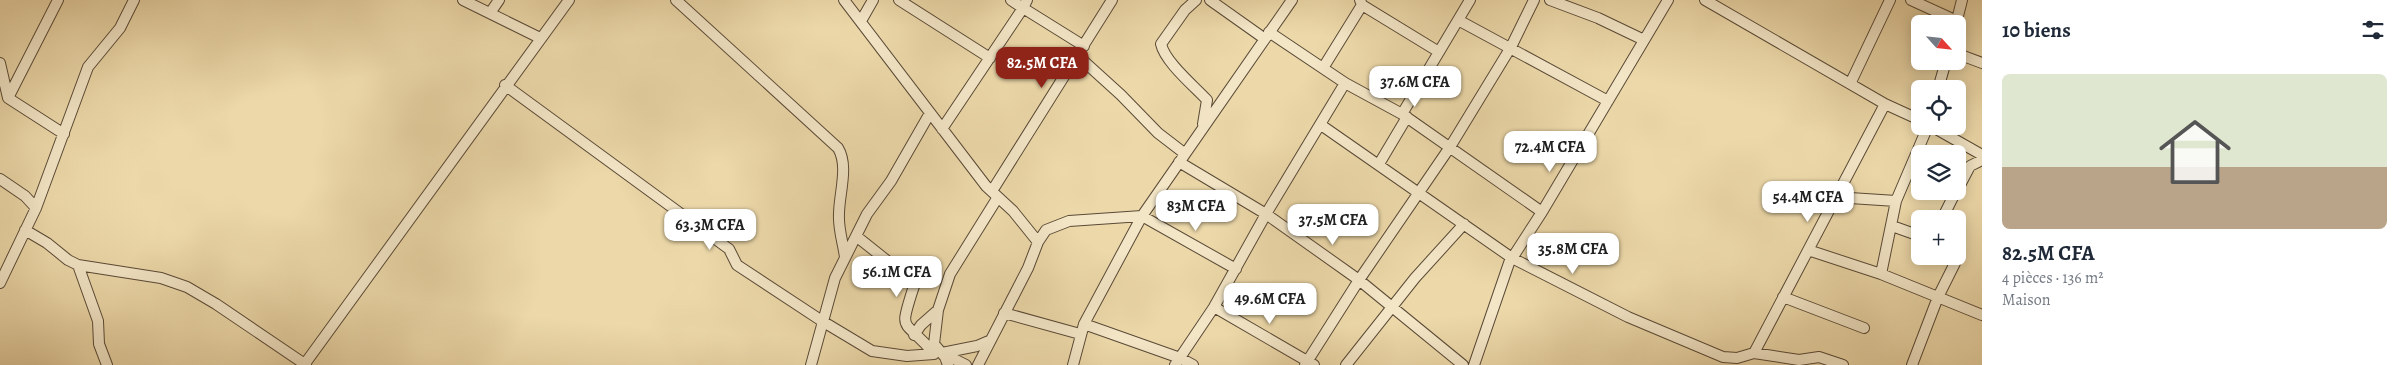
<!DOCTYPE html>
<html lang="fr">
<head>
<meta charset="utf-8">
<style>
	body { margin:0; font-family:Alegreya,serif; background:#f6f6f7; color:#1f2937; height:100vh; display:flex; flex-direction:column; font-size:19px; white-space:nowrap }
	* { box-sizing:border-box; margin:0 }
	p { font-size:16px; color:#747a83 }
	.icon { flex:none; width:28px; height:28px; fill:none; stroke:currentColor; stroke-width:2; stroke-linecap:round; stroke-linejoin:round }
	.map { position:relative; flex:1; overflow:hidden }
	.details { display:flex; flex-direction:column; background:#fff; width:425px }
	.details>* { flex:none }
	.needle { width:32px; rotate:117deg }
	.fabs { position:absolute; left:1911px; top:15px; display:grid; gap:10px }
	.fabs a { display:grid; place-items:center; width:55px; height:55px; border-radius:8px; background:#fff; box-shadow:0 2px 12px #0003; font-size:25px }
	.price { position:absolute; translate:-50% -42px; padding:0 11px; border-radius:10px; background:#fff; color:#222; font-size:16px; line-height:32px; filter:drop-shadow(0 1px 2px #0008) }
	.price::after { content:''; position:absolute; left:50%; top:30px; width:15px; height:11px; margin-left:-8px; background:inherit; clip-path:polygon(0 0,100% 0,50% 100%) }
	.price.selected { background:#8f2418; color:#fff }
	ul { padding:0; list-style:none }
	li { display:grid; align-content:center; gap:10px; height:265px; padding:0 20px }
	li span { display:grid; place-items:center; height:155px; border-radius:8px; color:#555 }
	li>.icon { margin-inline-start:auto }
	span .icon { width:90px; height:90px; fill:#fffc; stroke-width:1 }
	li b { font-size:21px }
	h2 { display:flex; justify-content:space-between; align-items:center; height:60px; padding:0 20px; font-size:21px }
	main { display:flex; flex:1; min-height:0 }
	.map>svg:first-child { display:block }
</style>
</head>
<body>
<main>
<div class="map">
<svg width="1982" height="365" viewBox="0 0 1982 365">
	<rect width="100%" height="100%" fill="#ecd8a9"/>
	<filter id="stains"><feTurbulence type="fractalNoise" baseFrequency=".004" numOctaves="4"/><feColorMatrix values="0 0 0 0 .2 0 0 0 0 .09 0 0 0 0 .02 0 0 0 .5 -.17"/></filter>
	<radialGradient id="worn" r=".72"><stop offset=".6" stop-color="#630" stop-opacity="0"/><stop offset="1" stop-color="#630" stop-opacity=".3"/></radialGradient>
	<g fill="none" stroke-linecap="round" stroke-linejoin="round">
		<g stroke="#5a4a37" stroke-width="12">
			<path id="minor" d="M463 0 540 38
				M676 0 838 148C849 166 839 194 839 214 838 228 843 243 845 257
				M844 0 986 186 1013 211 1038 242
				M899 0 990 58
				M1011 0 1023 8 1027 0
				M1196 0 1185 10 1161 44C1165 62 1194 86 1207 100L1203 124
				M1210 0 1265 39
				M1360 0 1362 5 1439 52
				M1550 0 1598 18 1644 40
				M1705 0 1885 104 1920 120
				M1911 0 1957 21
				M490 13 499 0
				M1458 20 1608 101
				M861 21 873 0
				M1956 24 1962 0
				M1269 32 1345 83 1402 114 1542 212
				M1958 54 1982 63
				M1078 56 1121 95 1158 133 1184 153
				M0 63 8 98 64 134
				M1323 68 1362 5
				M1851 82 1890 0
				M505 85 729 249 737 265 822 321 872 351 907 356 934 354
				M1938 89 1946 61
				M8 98 58 0
				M1402 114 1470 0
				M1321 125 1512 258 1628 317 1723 357 1737 358 1754 353 1799 360 1819 357 1843 365
				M1931 126 1982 155
				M942 129 1023 8 1084 46
				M1179 162 1266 214 1359 280 1463 365
				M1379 164 1407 117
				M0 179 25 196 36 208
				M1958 189 1970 166 1982 160
				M992 191 1112 0
				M1838 194 1850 198 1896 201
				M1942 219 1956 191
				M1892 226 1920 236
				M25 230 47 243 68 260 78 265 161 278 187 287 216 304 306 365
				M856 236 915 283C897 337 904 316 934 354
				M1808 250 1881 274 1982 315
				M78 265 98 321 99 344 107 365
				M1881 274 1896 201 1928 126
				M0 283 36 208 88 67 120 28 134 0
				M1783 297 1864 328
				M1214 307 1314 365
				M1004 313 1080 334
				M1084 324 1180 358 1193 365
				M914 335 921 325 938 310
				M942 353 977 346 991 340
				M942 353 966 365
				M1754 353 1885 104
				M304 365 569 0
				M811 365 835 278 867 214 891 181 930 113
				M948 365 945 357 934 344 938 310 950 274 998 197
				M978 365 1028 268 1038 242 1046 230 1069 221 1142 216 1236 269
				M1073 365 1084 324 1142 216 1292 0
				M1175 365 1214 307 1266 214 1345 83
				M1305 365 1359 280 1450 147 1511 47 1534 0
				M1346 365 1415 278 1464 224
				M1474 365 1509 263 1542 212 1668 0
				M1912 365 1938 297 1959 255 1958 252"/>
		</g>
		<use href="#minor" stroke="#f3e6c7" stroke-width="10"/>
	</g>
	<rect width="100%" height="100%" filter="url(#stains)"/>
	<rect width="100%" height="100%" fill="url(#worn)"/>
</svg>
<div class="fabs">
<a><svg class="needle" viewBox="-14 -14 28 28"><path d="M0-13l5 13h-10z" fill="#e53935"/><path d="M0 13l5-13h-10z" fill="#747a83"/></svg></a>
<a><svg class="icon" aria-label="locate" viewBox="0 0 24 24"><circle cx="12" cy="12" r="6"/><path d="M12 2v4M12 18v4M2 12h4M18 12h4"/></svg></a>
<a><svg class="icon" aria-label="layers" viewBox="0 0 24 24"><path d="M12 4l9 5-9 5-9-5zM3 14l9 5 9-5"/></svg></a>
<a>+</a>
</div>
<b class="price selected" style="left:1042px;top:89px">82.5M CFA</b>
<b class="price" style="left:1415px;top:108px">37.6M CFA</b>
<b class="price" style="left:1550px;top:173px">72.4M CFA</b>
<b class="price" style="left:1808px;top:223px">54.4M CFA</b>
<b class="price" style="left:1196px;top:232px">83M CFA</b>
<b class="price" style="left:1333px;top:246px">37.5M CFA</b>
<b class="price" style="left:710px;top:251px">63.3M CFA</b>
<b class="price" style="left:1573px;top:275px">35.8M CFA</b>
<b class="price" style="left:897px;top:298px">56.1M CFA</b>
<b class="price" style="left:1270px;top:325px">49.6M CFA</b>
</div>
<section class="details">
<h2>10 biens<svg class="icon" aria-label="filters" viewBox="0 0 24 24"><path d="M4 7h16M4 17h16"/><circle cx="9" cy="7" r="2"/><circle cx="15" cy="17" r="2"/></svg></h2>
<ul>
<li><span style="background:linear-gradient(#dfe7d0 60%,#b9a48a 0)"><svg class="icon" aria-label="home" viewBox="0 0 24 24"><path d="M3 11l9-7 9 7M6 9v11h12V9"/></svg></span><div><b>82.5M CFA</b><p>4 pièces · 136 m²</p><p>Maison</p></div></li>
</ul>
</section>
</main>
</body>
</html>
